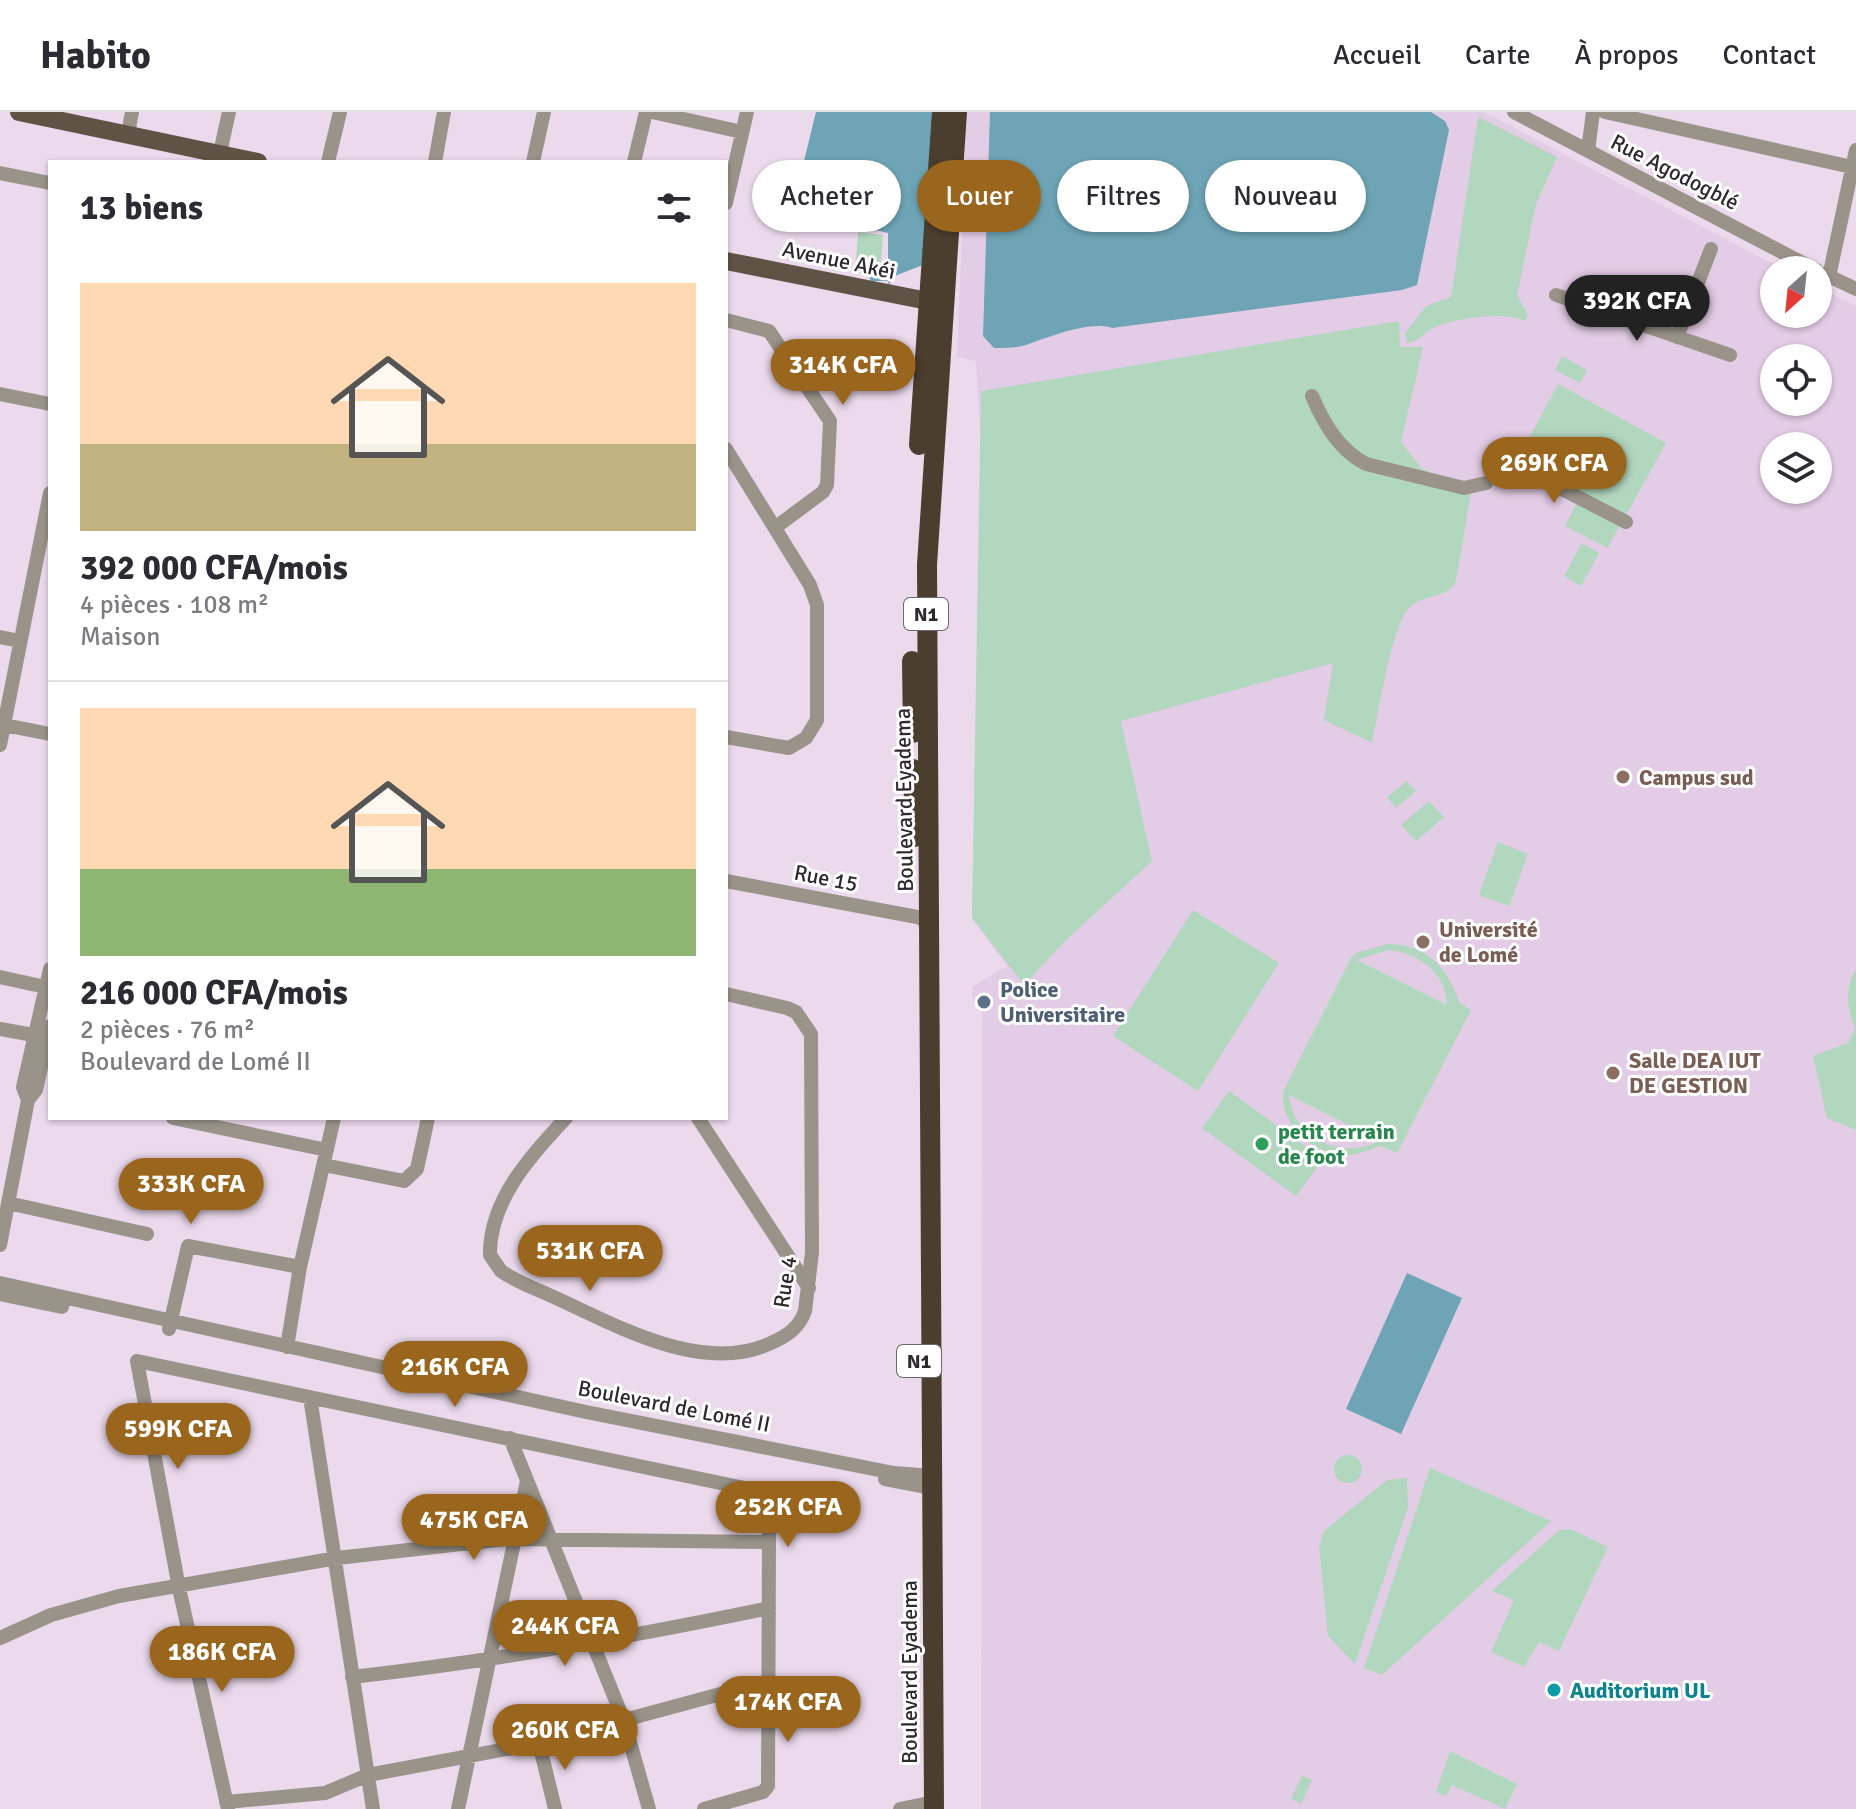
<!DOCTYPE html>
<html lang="fr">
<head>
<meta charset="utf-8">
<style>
	body { margin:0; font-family:Signika,sans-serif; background:#f7f7f7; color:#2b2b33; height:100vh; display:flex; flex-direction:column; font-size:30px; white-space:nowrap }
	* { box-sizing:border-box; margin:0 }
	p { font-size:26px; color:#7c7c81 }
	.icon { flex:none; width:44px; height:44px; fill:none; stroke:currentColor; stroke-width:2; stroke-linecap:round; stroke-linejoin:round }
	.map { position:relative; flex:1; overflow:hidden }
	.drawer { position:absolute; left:48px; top:48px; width:680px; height:960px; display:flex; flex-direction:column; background:#fff; border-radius:0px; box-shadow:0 2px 6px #0004 }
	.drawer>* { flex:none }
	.hud { position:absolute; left:752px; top:48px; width:760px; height:72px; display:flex; gap:16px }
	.needle { width:52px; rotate:207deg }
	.controls { position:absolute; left:1760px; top:144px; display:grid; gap:16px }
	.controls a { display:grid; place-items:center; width:72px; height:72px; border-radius:50%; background:#fff; box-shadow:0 2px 6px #0004; font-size:40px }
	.price { position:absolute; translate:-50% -68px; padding:0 18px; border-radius:28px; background:#9a651c; color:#fff; font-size:26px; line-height:52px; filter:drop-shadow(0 2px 4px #0008) }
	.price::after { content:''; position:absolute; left:50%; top:48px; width:24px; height:18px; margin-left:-12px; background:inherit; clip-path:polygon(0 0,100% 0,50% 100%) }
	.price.selected { background:#222; color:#fff }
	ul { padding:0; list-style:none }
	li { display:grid; align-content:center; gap:16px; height:424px; padding:0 32px }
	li+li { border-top:2px solid #e1e1e2 }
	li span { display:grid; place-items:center; height:248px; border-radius:0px; color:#555 }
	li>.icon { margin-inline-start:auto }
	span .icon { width:144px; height:144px; fill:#fffc; stroke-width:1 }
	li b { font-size:34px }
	h2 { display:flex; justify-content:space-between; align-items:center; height:96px; padding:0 32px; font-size:34px }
	.pill { padding:0 28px; border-radius:36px; background:#fff; box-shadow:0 2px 6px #0004; font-size:28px; line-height:72px }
	.pill.selected { background:#9a651c; color:#fff }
	header { display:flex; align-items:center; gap:48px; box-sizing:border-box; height:112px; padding:0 40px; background:#fff; border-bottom:2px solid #e1e1e2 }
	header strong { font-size:38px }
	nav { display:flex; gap:44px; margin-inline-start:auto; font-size:28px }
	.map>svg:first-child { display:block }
</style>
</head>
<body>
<header>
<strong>Habito</strong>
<nav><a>Accueil</a><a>Carte</a><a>À propos</a><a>Contact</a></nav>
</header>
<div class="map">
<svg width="1856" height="1697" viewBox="0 0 1856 1697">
	<rect width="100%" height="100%" fill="#ebd9ec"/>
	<path fill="#e3cce5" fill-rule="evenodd" d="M967 0H1484L1785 158H1774V202H1818V175L1856 194V1697H981L982 900 973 889 972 875 1007 854 972 806 981 330 976 249 957 245ZM1774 246H1818V290H1774ZM1774 334H1818V378H1774Z"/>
	<path fill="#b2d7bf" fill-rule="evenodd" d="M1478 5 1557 45 1536 92 1517 183 1528 203 1525 209C1502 199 1458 206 1435 215 1424 220 1419 230 1407 231L1405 221 1426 194 1451 185Z
		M858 120 883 123 880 164 855 160Z
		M1399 209 1400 235H1423L1401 330 1422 357 1472 377C1468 392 1458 468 1454 473 1444 486 1422 483 1410 495 1392 511 1378 603 1372 631L1324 608 1333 551 1121 609 1152 749 1065 829 1024 873 972 806 981 279Z
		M1562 244 1587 258 1580 271 1555 258Z
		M1558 272 1666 331 1625 405 1518 347Z
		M1577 390 1620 412 1608 436 1565 414Z
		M1582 431 1599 441 1581 474 1564 464Z
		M1407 669 1416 679 1396 696 1387 685Z
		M1429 689 1444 705 1416 729 1401 713Z
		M1498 730 1528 742 1509 794 1479 783Z
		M1193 798 1279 851 1198 979 1113 924Z
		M1387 832C1425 831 1448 855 1459 890L1471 898 1397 1041 1380 1034C1371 1037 1360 1042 1350 1043 1317 1045 1280 1015 1283 980L1351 846 1356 841ZM1388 838C1418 841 1446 860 1447 893L1357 848ZM1289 983 1379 1028V1029C1341 1049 1293 1026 1289 983Z
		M1856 857V1018L1827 1006 1813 944 1848 931 1855 917C1847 893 1844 879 1856 857Z
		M1229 979 1323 1047 1296 1084 1202 1016Z
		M1334 1357a14 14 0 1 1 28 0a14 14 0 1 1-28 0Z
		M1430 1356 1551 1409 1382 1563 1364 1556Z
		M1407 1366 1408 1395 1355 1552 1328 1524 1319 1434 1324 1419 1387 1368Z
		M1570 1417 1608 1435 1559 1539 1539 1530 1524 1555 1491 1540 1514 1488 1492 1479 1559 1418Z
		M1450 1639 1517 1672 1505 1697 1452 1673 1446 1684 1436 1680Z
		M1302 1663 1312 1668 1301 1692 1291 1687Z"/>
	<path fill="#6ea4b5" d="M816 0H933L923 153 892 165 889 174 888 169H871L869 165 880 152 888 149V121L792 98Z
		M990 0H1431L1445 9 1449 18 1417 173 1402 178 1112 216C1089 208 1047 226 1026 233 1016 236 1004 236 994 236L983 224Z
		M1407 1161 1462 1186 1401 1322 1346 1297Z"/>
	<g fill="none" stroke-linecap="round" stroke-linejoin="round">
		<path stroke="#99938a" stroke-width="14" d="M652 0 742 20
			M1514 0 1816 158
			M1605 0 1856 56
			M128 22 132 0
			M1588 39 1593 0
			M218 50 229 0
			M328 50 340 0
			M435 50 444 0
			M533 50 544 0
			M634 50 646 0
			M0 61 50 71
			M726 91 747 0
			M1824 162 1856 177
			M1829 165 1856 38
			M1556 183 1730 243
			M726 208 769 219 830 309 827 373 823 380 776 415
			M1677 225 1711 137
			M0 282 50 292
			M1312 284C1324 312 1339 338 1366 352L1464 376 1486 371
			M726 337 810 473 817 493V608L806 626 789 636 726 625
			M1492 350 1539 365 1626 410
			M0 525 20 529
			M0 612 50 622
			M0 633 50 381
			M726 769 917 805 930 811
			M0 865 50 876
			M0 917 33 923
			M28 988 23 975 50 857
			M173 1006 327 1038
			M566 1006C531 1043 489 1089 490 1143L501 1159C518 1171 537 1177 556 1186 617 1214 703 1263 771 1231 787 1224 799 1216 805 1199L812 1140 811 922 796 900 787 896 726 882
			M698 1006 809 1176
			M324 1053 404 1069 417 1057 428 1006
			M8 1091 147 1122
			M0 1133 28 988 36 978 50 914
			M0 1171 586 1300 894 1361 932 1364
			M0 1182 62 1195
			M169 1217 188 1134 300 1155
			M287 1235 300 1155 334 1006
			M310 1285 373 1697
			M510 1326 624 1609 649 1697
			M885 1367 932 1376
			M0 1526 51 1503 119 1484 337 1446 506 1427 769 1430
			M352 1565C493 1549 630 1525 769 1496
			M539 1631 555 1697
			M226 1690 325 1681 368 1663 539 1631 769 1569
			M228 1697 179 1476 137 1249 763 1380 768 1390 769 1430 768 1674 763 1680 704 1697
			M458 1697 527 1369
			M900 1697 934 1690"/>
		<path stroke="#5e5445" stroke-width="18" d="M19 0 258 50
			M726 149 943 192"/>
		<path stroke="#4a3e2e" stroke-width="20" d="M919 333 942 0
			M912 549 913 621
			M913 657 915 725
			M934 1697 927 453 957 0"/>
	</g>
	<g fill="#8d6e63" stroke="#fff" stroke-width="3">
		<circle cx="1623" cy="665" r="8"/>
		<circle cx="1423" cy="830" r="8"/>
		<circle cx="1613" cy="961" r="8"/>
	</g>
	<circle fill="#5c6f8a" stroke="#fff" stroke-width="3" cx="984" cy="890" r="8"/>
	<circle fill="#2e9e5b" stroke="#fff" stroke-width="3" cx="1262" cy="1032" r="8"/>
	<circle fill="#0f9aa8" stroke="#fff" stroke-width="3" cx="1554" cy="1578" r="8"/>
	<g text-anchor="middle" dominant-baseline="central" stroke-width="6" stroke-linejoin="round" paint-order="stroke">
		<g fill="#fff" stroke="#6d686d" stroke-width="2">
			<rect x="904" y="486" width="44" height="32" rx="6"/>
			<rect x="897" y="1233" width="44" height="32" rx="6"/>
		</g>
		<g font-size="20" font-weight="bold" fill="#2f282f">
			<text x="926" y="502">N1</text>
			<text x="919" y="1249">N1</text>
		</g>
		<g font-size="22" fill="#2f282f" stroke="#fff">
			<text transform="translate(1675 60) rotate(27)">Rue Agodogblé</text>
			<text transform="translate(839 148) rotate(12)">Avenue Akéi</text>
			<text transform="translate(904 688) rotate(-91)">Boulevard Eyadema</text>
			<text transform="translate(826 766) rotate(11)">Rue 15</text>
			<text transform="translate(785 1170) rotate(-81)">Rue 4</text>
			<text transform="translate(674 1294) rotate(11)">Boulevard de Lomé II</text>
			<text transform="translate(909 1560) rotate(-90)">Boulevard Eyadema</text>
		</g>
		<g font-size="22" font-weight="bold" fill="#785e54" stroke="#fff" text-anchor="start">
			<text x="1639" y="665">Campus sud</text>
			<text x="1439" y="817">Université<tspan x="1439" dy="25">de Lomé</tspan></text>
			<text x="1629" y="948">Salle DEA IUT<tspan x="1629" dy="25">DE GESTION</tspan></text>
		</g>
		<g font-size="22" font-weight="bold" fill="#4e5e75" stroke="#fff" text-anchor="start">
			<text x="1000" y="877">Police<tspan x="1000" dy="25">Universitaire</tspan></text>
		</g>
		<g font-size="22" font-weight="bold" fill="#27864d" stroke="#fff" text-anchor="start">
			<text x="1278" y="1019">petit terrain<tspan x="1278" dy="25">de foot</tspan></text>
		</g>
		<g font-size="22" font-weight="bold" fill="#0d838f" stroke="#fff" text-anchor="start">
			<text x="1570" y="1578">Auditorium UL</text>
		</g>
	</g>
</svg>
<div class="controls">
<a><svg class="needle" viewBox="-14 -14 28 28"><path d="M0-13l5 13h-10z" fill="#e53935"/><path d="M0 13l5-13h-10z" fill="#7c7c81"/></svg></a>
<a><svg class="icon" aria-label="locate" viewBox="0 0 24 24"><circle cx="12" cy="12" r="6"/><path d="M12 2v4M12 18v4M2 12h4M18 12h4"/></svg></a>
<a><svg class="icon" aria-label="layers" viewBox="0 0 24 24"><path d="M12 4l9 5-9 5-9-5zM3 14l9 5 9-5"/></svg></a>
</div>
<b class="price selected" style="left:1637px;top:231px">392K CFA</b>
<b class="price" style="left:843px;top:295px">314K CFA</b>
<b class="price" style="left:1554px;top:393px">269K CFA</b>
<b class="price" style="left:191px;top:1114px">333K CFA</b>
<b class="price" style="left:590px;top:1181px">531K CFA</b>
<b class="price" style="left:455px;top:1297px">216K CFA</b>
<b class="price" style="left:178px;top:1359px">599K CFA</b>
<b class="price" style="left:788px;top:1437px">252K CFA</b>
<b class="price" style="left:474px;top:1450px">475K CFA</b>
<b class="price" style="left:565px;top:1556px">244K CFA</b>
<b class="price" style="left:222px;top:1582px">186K CFA</b>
<b class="price" style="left:788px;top:1632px">174K CFA</b>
<b class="price" style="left:565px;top:1660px">260K CFA</b>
<div class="hud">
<a class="pill">Acheter</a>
<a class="pill selected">Louer</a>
<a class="pill">Filtres</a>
<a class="pill">Nouveau</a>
</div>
<section class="drawer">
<h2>13 biens<svg class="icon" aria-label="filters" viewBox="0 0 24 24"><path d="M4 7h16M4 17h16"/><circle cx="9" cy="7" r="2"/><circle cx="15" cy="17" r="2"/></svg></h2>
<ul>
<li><span style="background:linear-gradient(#ffd9b3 65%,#c2b280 0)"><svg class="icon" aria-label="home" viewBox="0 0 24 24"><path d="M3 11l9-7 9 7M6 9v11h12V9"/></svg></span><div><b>392 000 CFA/mois</b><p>4 pièces · 108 m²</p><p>Maison</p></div></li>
<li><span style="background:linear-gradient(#ffd9b3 65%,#8fb573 0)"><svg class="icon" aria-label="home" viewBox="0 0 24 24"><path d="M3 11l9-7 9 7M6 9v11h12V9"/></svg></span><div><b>216 000 CFA/mois</b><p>2 pièces · 76 m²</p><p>Boulevard de Lomé II</p></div></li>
</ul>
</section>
</div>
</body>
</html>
